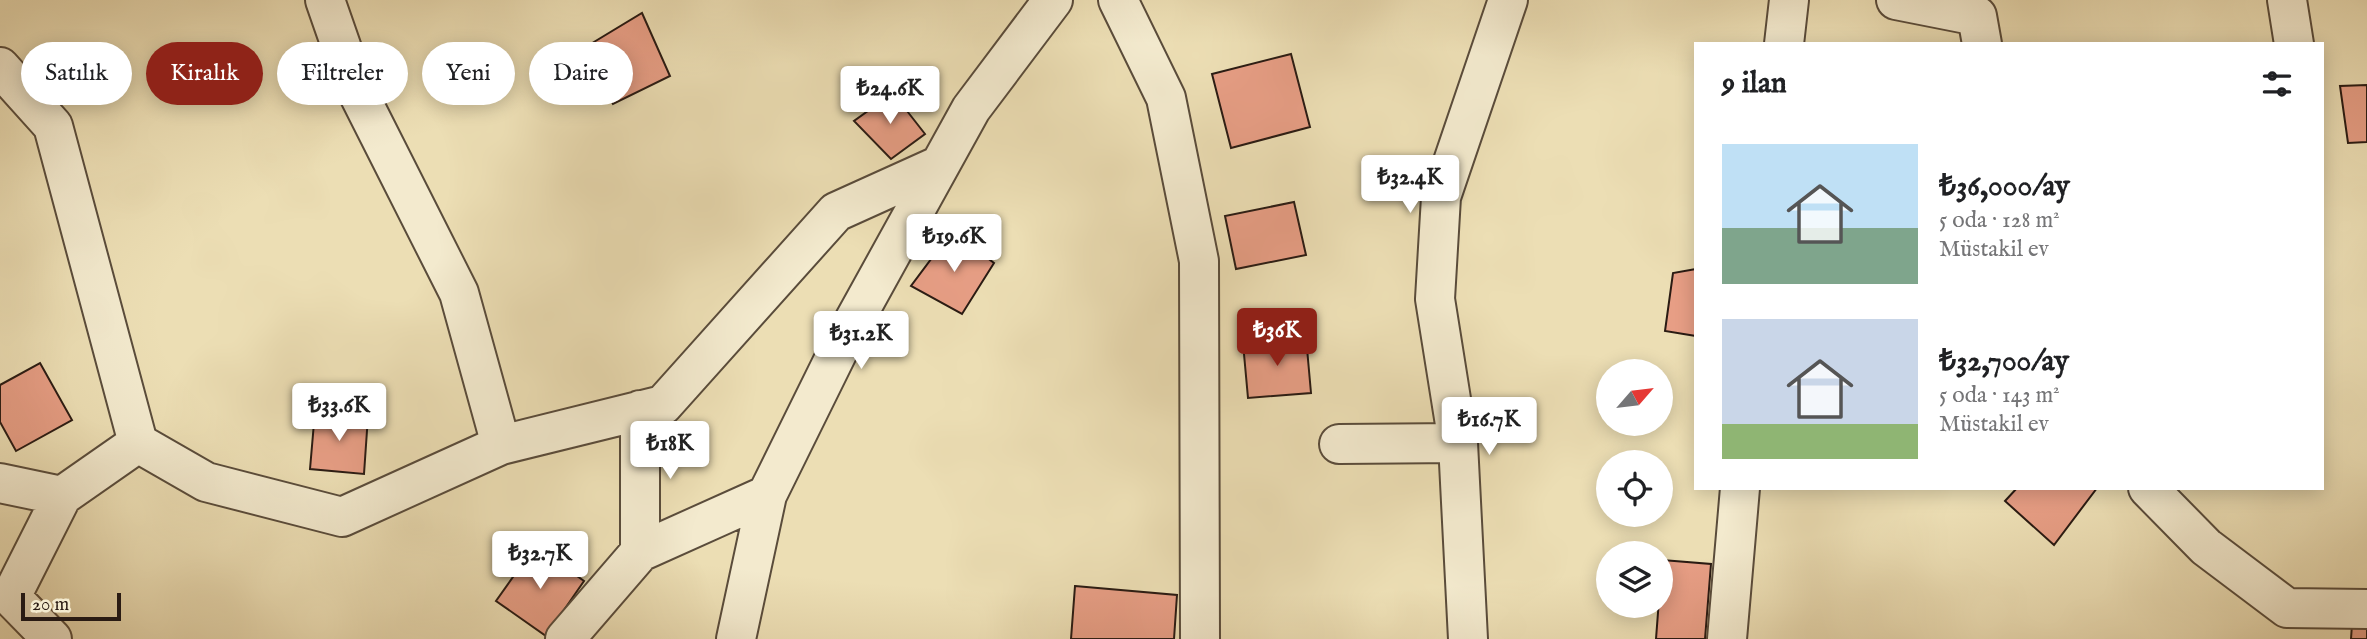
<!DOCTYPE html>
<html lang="tr">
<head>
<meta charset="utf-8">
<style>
	body { margin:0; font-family:"IM FELL English",serif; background:#f6f6f6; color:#202124; height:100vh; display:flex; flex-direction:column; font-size:26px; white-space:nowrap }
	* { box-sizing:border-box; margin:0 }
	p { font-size:23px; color:#757577 }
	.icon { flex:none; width:38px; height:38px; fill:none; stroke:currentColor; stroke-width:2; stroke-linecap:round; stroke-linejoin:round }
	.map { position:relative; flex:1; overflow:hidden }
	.panel { position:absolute; left:1694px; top:42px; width:630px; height:448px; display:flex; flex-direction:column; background:#fff; border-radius:0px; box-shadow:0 4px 18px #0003 }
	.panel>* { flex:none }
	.guide { position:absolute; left:21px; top:42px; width:665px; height:63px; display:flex; gap:14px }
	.needle { width:46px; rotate:62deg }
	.fabs { position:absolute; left:1596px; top:359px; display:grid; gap:14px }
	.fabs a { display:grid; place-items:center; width:77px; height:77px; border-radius:50%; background:#fff; box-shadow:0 4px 18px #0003; font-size:35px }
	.scale { position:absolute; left:21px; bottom:18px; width:100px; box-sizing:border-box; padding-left:7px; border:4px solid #2a1b13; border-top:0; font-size:19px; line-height:24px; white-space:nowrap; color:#2a1b13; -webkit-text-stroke:5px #f3eace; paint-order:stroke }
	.price { position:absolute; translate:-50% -60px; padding:0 16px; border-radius:7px; background:#fff; color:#222; font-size:23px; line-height:46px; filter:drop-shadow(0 2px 4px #0008) }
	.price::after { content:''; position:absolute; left:50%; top:42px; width:21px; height:16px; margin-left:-10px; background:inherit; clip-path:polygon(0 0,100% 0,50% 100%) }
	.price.on { background:#8f2418; color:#fff }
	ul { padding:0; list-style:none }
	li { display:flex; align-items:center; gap:21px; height:175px; padding:0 28px }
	li span { display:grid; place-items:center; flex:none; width:196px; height:140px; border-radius:0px; color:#555 }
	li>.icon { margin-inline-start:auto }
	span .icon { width:84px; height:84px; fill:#fffc; stroke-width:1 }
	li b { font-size:30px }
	h2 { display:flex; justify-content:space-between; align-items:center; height:84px; padding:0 28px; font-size:30px }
	.pill { padding:0 24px; border-radius:32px; background:#fff; box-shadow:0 4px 18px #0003; font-size:24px; line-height:63px }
	.pill.on { background:#8f2418; color:#fff }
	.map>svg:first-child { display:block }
</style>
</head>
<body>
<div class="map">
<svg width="2367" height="639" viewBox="0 0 2367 639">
	<rect width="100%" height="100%" fill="#ecdeb4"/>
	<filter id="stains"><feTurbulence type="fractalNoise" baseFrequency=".00286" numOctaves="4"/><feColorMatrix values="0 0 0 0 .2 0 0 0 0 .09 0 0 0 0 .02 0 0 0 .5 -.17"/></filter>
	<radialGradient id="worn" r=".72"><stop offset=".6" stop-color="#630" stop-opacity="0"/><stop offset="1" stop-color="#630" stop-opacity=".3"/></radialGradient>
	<path fill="#e79e85" stroke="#2a1b13" stroke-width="2" d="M642 13 670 76 613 104 584 48Z
		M1291 54 1310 127 1231 148 1212 74Z
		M2367 85V142L2348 143 2340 86Z
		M893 93 925 134 891 159 854 121Z
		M1294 202 1306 255 1236 269 1225 216Z
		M952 231 994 263 962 314 911 286Z
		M1696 269V336L1665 331 1673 273Z
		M1306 337 1311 393 1248 398 1243 343Z
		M40 363 72 420 16 451 0 422V385Z
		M315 411 368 416 364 474 310 469Z
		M2017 488H2097L2054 545 2005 501Z
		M535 546 584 581 546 636 496 601Z
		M1662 560 1711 564 1705 639H1656Z
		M1075 586 1177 595 1174 639H1071Z
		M2352 624 2367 625V639H2351Z"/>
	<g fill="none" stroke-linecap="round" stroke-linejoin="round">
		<g stroke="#5a4c3b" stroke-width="42">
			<path id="minor" d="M325 0 356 89 459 293 501 445
				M1118 0 1166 98 1199 261 1200 639
				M1896 0 1977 16 1982 44
				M2287 0 2294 44
				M1784 44 1789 0
				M0 67 53 126 138 443
				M1458 443 1435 299 1441 197 1508 0
				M1339 444 1458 443 1468 639
				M0 483 62 496 138 443 206 482 342 517 501 445 663 405 836 212 940 165
				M2148 488 2206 547 2287 608 2367 609
				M640 552V410
				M52 639 11 597 62 496
				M565 639 640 552 767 495 844 339 971 109 1053 0
				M736 639 767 495
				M1727 639 1740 488"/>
		</g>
		<use href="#minor" stroke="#f3eace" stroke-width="38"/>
	</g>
	<rect width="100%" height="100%" filter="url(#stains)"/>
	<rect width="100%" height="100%" fill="url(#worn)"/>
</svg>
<div class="fabs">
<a><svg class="needle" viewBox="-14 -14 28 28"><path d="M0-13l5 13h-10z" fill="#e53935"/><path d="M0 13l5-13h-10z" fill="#757577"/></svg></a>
<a><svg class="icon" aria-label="locate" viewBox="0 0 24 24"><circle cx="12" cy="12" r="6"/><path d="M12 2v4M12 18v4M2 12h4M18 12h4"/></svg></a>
<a><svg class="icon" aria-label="layers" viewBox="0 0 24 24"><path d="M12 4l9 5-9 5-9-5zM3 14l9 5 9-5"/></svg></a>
</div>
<div class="scale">20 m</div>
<b class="price" style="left:890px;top:126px">₺24.6K</b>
<b class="price" style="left:1410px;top:215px">₺32.4K</b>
<b class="price" style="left:954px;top:274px">₺19.6K</b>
<b class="price on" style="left:1277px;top:368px">₺36K</b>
<b class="price" style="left:861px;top:371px">₺31.2K</b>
<b class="price" style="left:339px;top:443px">₺33.6K</b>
<b class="price" style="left:1489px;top:457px">₺16.7K</b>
<b class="price" style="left:670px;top:481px">₺18K</b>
<b class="price" style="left:540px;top:591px">₺32.7K</b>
<div class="guide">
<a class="pill">Satılık</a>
<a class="pill on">Kiralık</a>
<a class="pill">Filtreler</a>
<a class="pill">Yeni</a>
<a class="pill">Daire</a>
</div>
<section class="panel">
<h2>9 ilan<svg class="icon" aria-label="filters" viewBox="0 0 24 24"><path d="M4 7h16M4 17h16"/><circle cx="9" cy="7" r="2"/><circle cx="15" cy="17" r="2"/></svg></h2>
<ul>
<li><span style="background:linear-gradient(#bfe0f5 60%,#7fa58c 0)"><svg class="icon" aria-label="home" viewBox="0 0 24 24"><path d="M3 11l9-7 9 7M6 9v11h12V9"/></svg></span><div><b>₺36,000/ay</b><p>5 oda · 128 m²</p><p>Müstakil ev</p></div></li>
<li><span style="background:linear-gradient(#c9d6e8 75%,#8fb573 0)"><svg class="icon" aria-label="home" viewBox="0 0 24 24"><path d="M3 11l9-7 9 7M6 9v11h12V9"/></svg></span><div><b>₺32,700/ay</b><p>5 oda · 143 m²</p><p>Müstakil ev</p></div></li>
</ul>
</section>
</div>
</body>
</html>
